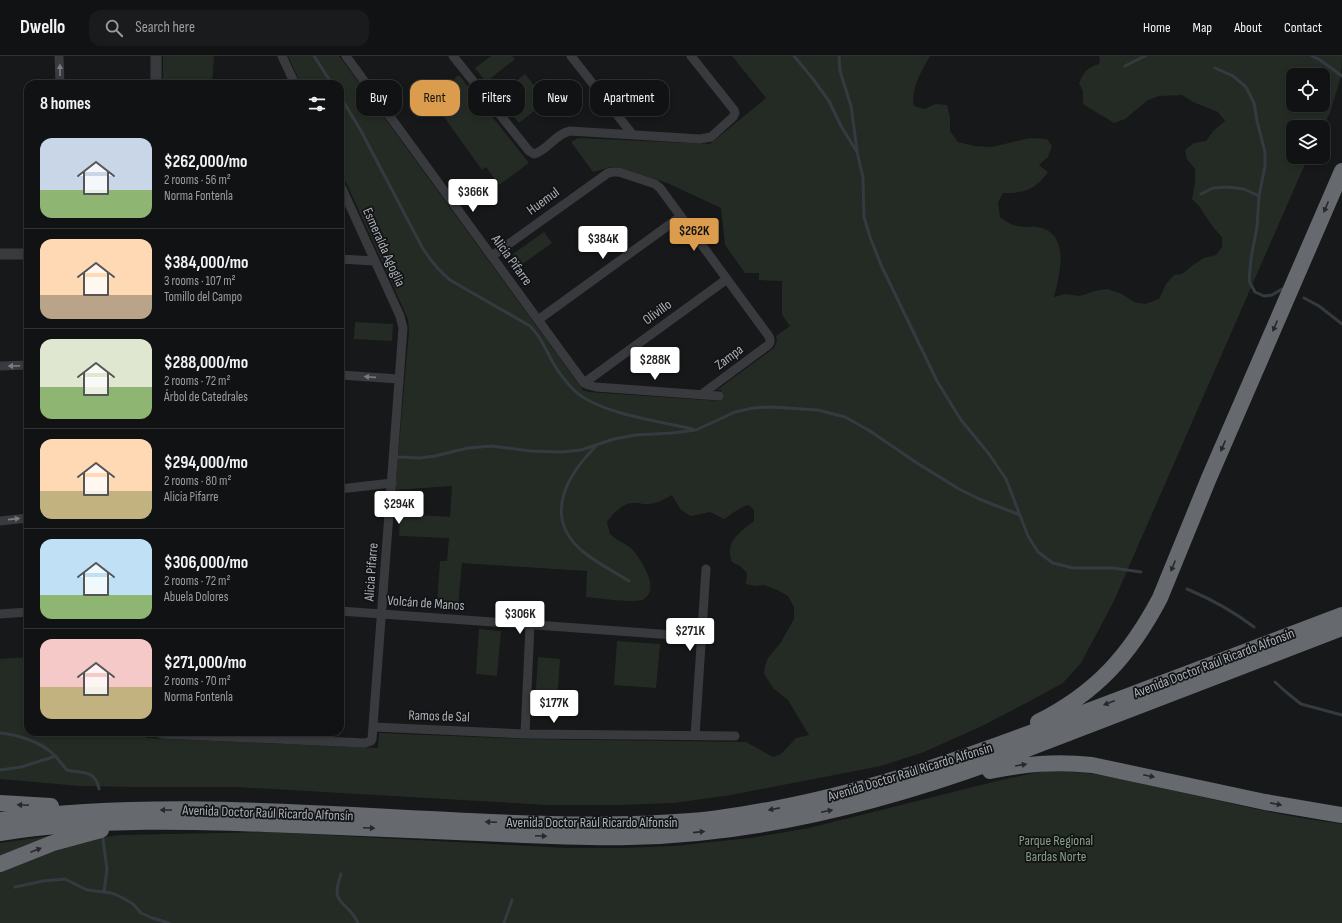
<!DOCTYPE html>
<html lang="en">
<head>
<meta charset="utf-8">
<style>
	body { margin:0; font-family:"Sofia Sans Condensed",sans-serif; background:#1a1b1c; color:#f1f3f6; height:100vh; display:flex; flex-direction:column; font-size:15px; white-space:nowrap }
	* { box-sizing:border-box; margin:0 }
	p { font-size:13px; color:#9c9ea0 }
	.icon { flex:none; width:22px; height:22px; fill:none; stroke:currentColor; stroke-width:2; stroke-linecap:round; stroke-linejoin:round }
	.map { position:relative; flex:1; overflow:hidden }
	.side { position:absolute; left:24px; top:24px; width:320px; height:656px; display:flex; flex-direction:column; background:#111213; border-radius:12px; box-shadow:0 2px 6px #0003,0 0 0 1px #303233 }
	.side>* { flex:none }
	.guide { position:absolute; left:356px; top:24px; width:380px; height:36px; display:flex; gap:8px }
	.fabs { position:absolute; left:1286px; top:12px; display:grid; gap:8px }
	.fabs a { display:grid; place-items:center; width:44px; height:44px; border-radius:8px; background:#111213; box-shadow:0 2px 6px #0003,0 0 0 1px #303233; font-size:20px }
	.price { position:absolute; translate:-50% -34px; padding:0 9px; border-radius:4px; background:#fff; color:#222; font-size:13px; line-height:26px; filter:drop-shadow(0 1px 2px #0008) }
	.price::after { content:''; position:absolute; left:50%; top:24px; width:12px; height:9px; margin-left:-6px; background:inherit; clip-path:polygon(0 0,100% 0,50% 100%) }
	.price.current { background:#db9c4d; color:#111 }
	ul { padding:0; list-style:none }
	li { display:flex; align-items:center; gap:12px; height:100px; padding:0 16px }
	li+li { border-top:1px solid #303233 }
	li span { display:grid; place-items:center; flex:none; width:112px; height:80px; border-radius:12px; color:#555 }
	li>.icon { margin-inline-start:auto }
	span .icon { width:48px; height:48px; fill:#fffc; stroke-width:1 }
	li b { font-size:17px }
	h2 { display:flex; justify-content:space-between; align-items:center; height:48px; padding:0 16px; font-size:17px }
	.tag { padding:0 14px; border-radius:12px; background:#111213; box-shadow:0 2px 6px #0003,0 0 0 1px #303233; font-size:14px; line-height:36px }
	.tag.current { background:#db9c4d; color:#111 }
	header { display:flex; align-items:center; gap:24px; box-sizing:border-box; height:56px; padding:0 20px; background:#111213; border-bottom:1px solid #303233 }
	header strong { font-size:19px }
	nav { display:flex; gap:22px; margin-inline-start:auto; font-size:14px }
	.search { width:280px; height:36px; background:#1a1b1c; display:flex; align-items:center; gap:10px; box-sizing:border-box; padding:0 14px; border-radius:12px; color:#9c9ea0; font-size:15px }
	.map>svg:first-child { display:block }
</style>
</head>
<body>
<header>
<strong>Dwello</strong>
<div class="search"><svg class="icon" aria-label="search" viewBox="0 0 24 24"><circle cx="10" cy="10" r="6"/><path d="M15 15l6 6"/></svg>Search here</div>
<nav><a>Home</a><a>Map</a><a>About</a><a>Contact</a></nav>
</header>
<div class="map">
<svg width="1342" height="867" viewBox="0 0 1342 867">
	<rect width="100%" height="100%" fill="#171819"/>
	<path fill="#242b24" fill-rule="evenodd" d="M163 0H214L212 28H163Z
		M288 0H339L343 5 583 334 589 336 720 345 721 334H717L774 292 777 285 776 280 790 270 782 259V225L759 224V217H745L725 189 721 152 667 127 618 111H611L593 116 571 86 578 82 710 88 766 42 732 0H930C922 14 910 34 914 50L925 53 935 48 947 49 950 61V75L958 86 974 90 992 91 1030 82 1047 83 1052 90 1048 101 1039 109 1048 116C1035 134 1025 137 1003 137L998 147 1000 161C1007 167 1015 171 1025 171 1029 171 1033 170 1037 171 1071 176 1060 218 1054 241L1065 238 1080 240 1095 235 1107 233 1122 238 1134 246 1145 248 1159 243 1166 228 1174 219 1182 218 1193 209 1204 202 1216 199 1222 191V181L1213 171 1199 150 1192 143 1195 127V113L1187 103 1185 94 1194 87 1206 85 1214 74 1225 65 1218 56 1193 46 1182 39 1159 40 1148 44 1125 63 1114 67C1104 60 1093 55 1083 48V35L1079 27C1084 16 1087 11 1099 8L1100 2 1099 0H1342L1341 20 1330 57 1323 71H1293V101H1308L1113 547 1081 607 1063 627 1030 645 984 669 924 696 881 710 731 739 674 747 618 749H547L235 731H133L80 730 0 723V603L28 601V676H146V682L378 692 379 677 524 683 746 686 773 701 781 698 796 682 809 679 788 644 774 633 764 618 765 610 768 602 781 586 794 563V551L788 540 777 534 764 529 755 530 746 528 747 517 740 510 732 506C724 486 740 476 754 465V454L749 449C739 451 733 458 724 463L710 456 691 460 681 454 672 439C665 443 658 447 649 448 645 449 641 447 637 447 625 445 613 457 607 466L610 478C614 481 618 485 623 487 625 489 629 490 631 492 640 502 661 532 644 543 637 548 597 542 586 541L587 515 462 507 458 550 437 548 440 505H447L449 482 399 480 400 458 450 461 452 430 395 434 409 275 408 263 340 113V28H301ZM1293 19H1323V49H1293Z
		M491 0H512L515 3 486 26 475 12Z
		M525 18 547 45 519 67 497 40Z
		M459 19 529 107 499 129 486 111 482 114 431 43Z
		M544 176 552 187 517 212 512 204 513 198Z
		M355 266 393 268 392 285 354 283Z
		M479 573 501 575 497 620 476 618Z
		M617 585 660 588 656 632 614 629Z
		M538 601 560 603 557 647 535 646Z
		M1045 715C1091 714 1131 725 1175 735 1230 747 1285 761 1342 768V867H0V815C40 800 77 783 120 779L270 776 566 792H622L674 790 750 782 809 772 1005 723Z
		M77 776 0 804V787Z"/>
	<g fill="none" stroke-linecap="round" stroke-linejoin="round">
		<path stroke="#333b40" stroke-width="3" d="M314 0 332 28
			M794 0 813 23 829 45 841 70 857 96 863 121 864 161 870 181 881 209 937 325 961 364 989 398 1006 423 1028 480 1038 496 1053 507 1073 512H1113L1141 516
			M839 0 840 15 851 50 857 94
			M1312 0 1320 4 1342 20
			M1125 10 1145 0
			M1215 12 1233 20 1246 31 1254 47 1257 65 1265 96V110L1259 140 1257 171 1251 202 1249 225 1255 236 1264 240 1272 239 1282 233
			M340 40 360 73 422 191C430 204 438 214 450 224L530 270C544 283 548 302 559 316 564 323 569 330 575 335 598 357 661 366 693 373
			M1201 138 1213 132 1227 131 1244 133 1259 140
			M1304 242 1319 250 1342 268
			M597 389C568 418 542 459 581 494 595 506 613 515 629 525
			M398 401 420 402 435 400 468 392 492 390 530 395 561 396 581 394 614 383 635 379 672 377 696 374 735 356 753 352 770 351 818 354 845 361 870 375 917 407 959 433 979 443 1020 459
			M1187 533C1211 543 1233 555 1254 571
			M1275 626 1286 636 1301 648 1342 659
			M0 677C19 679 42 686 55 700 60 705 63 710 67 714 83 718 95 713 99 733
			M0 714 21 711 56 700
			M103 783 107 813 104 836
			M341 818C329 851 347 843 358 867
			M15 831 43 825 65 823 87 834 112 837 123 842 133 848 141 857 152 862 169 867
			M504 867 512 844"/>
		<path stroke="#393a3e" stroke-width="9" d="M59 0 60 28
			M282 0 295 28
			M346 0 584 327 588 329 596 331 719 340
			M453 0 529 95 534 98C548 94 555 78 570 75L700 83 711 81 733 61 735 57 734 54 691 0
			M571 0 633 79
			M492 200 608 117 613 116H619L655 128 660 132 768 279C771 283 771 287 767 290L702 338
			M340 203 375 205
			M538 264 680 161
			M0 310 28 309
			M340 319 399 323
			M584 327 727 223
			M340 433 392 427
			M0 465 28 462
			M340 555 701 581
			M0 558 28 556
			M374 671 525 678 735 680
			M155 676 162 678 365 687 371 685 372 683 403 272 400 260 340 128
			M525 678 530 569
			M695 680 706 513"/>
		<path stroke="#393a3e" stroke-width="11" d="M156 0V28
			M0 198H28"/>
		<path stroke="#66696e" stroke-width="16" d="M1038 666C1096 637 1130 599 1160 542L1209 422 1342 115
			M990 715C1025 708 1055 705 1092 709L1265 746 1342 759
			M0 747 51 750
			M0 764C155 743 314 758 470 765 544 769 617 771 691 765 719 763 746 758 773 753 880 733 982 696 1083 657 1170 624 1256 591 1342 559
			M0 777C97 762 194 765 292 769 362 772 433 775 503 778 545 780 587 782 629 781 754 779 877 748 993 706L1342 572
			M0 808 53 787 101 774"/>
	</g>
	<defs><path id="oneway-solid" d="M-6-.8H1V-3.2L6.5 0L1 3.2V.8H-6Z"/></defs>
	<g fill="#787b81">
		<use href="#oneway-solid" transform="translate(60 14) rotate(-91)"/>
		<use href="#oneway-solid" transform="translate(14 310) rotate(179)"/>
		<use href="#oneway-solid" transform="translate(370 321) rotate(-176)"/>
		<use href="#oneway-solid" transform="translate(14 463) rotate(-6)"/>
	</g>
	<g fill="#27282a">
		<use href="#oneway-solid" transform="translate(1326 151) rotate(113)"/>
		<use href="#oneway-solid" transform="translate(1275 270) rotate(113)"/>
		<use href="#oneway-solid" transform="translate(1223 390) rotate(113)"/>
		<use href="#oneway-solid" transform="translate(1173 510) rotate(112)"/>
		<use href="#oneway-solid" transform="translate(1109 647) rotate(159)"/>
		<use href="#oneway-solid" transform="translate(1021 709) rotate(-9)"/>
		<use href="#oneway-solid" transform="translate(1149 720) rotate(12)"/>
		<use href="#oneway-solid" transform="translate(1276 748) rotate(11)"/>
		<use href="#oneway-solid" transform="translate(23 749) rotate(-177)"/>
		<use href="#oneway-solid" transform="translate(774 753) rotate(169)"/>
		<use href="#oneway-solid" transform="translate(166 754) rotate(180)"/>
		<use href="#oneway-solid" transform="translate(827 755) rotate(-12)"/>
		<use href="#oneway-solid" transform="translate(491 766) rotate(-177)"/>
		<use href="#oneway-solid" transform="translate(369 772) rotate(2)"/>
		<use href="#oneway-solid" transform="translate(699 776) rotate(-6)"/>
		<use href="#oneway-solid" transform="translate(541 780) rotate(2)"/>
		<use href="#oneway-solid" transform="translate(36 794) rotate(-21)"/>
	</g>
	<g text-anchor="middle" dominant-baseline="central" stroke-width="3.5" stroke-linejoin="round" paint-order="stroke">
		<g font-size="14" fill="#abb0b7" stroke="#121314">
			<text transform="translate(543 145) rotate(-36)">Huemul</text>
			<text transform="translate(384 191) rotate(66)">Esmeralda Agoglia</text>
			<text transform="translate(512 204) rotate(54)">Alicia Pifarre</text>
			<text transform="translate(657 256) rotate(-36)">Olivillo</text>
			<text transform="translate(729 301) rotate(-37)">Zampa</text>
			<text transform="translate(371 516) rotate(-86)">Alicia Pifarre</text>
			<text transform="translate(426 547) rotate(4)">Volcán de Manos</text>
			<text transform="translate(1214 607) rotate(-21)">Avenida Doctor Raúl Ricardo Alfonsín</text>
			<text transform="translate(439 660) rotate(2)">Ramos de Sal</text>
			<text transform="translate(910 716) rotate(-17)">Avenida Doctor Raúl Ricardo Alfonsín</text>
			<text transform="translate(268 757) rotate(2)">Avenida Doctor Raúl Ricardo Alfonsín</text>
			<text x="592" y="766">Avenida Doctor Raúl Ricardo Alfonsín</text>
		</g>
		<g font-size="14" fill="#86a085" stroke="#121314">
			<text x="1056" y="784">Parque Regional<tspan x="1056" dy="16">Bardas Norte</tspan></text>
		</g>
	</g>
</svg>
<div class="fabs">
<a><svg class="icon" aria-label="locate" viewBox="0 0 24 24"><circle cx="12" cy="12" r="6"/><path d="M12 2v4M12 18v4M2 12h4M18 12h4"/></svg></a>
<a><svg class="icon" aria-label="layers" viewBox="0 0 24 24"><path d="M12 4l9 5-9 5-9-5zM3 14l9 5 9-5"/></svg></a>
</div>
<b class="price" style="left:473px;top:157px">$366K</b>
<b class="price current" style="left:694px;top:196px">$262K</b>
<b class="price" style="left:603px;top:204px">$384K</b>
<b class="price" style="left:655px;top:325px">$288K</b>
<b class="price" style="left:399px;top:469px">$294K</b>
<b class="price" style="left:520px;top:579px">$306K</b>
<b class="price" style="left:690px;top:596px">$271K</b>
<b class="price" style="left:554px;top:668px">$177K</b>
<div class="guide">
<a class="tag">Buy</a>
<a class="tag current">Rent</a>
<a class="tag">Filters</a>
<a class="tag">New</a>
<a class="tag">Apartment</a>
</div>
<section class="side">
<h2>8 homes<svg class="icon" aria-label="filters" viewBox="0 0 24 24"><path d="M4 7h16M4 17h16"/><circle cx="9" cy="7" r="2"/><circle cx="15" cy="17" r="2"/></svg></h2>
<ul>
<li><span style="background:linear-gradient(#c9d6e8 65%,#8fb573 0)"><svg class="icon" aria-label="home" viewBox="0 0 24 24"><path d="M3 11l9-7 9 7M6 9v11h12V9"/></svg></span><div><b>$262,000/mo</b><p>2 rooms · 56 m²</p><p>Norma Fontenla</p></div></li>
<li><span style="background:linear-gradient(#ffd9b3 70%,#b9a48a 0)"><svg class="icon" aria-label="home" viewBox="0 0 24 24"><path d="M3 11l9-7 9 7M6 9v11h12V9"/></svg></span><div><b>$384,000/mo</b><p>3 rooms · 107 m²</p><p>Tomillo del Campo</p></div></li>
<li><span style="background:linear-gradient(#dfe7d0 60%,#8fb573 0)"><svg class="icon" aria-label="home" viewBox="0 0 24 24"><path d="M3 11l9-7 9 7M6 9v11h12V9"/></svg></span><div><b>$288,000/mo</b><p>2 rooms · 72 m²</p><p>Árbol de Catedrales</p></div></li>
<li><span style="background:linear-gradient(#ffd9b3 65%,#c2b280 0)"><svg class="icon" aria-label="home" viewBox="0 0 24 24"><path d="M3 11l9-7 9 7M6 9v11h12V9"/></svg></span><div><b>$294,000/mo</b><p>2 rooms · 80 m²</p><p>Alicia Pifarre</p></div></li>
<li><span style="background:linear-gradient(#bfe0f5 70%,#8fb573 0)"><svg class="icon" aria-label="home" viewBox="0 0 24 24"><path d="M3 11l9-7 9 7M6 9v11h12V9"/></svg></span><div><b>$306,000/mo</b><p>2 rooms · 72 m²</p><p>Abuela Dolores</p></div></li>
<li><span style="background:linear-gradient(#f6c9c9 60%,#c2b280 0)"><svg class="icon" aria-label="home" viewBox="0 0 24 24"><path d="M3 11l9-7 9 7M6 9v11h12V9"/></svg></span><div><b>$271,000/mo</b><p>2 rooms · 70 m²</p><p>Norma Fontenla</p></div></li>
</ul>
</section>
</div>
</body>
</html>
